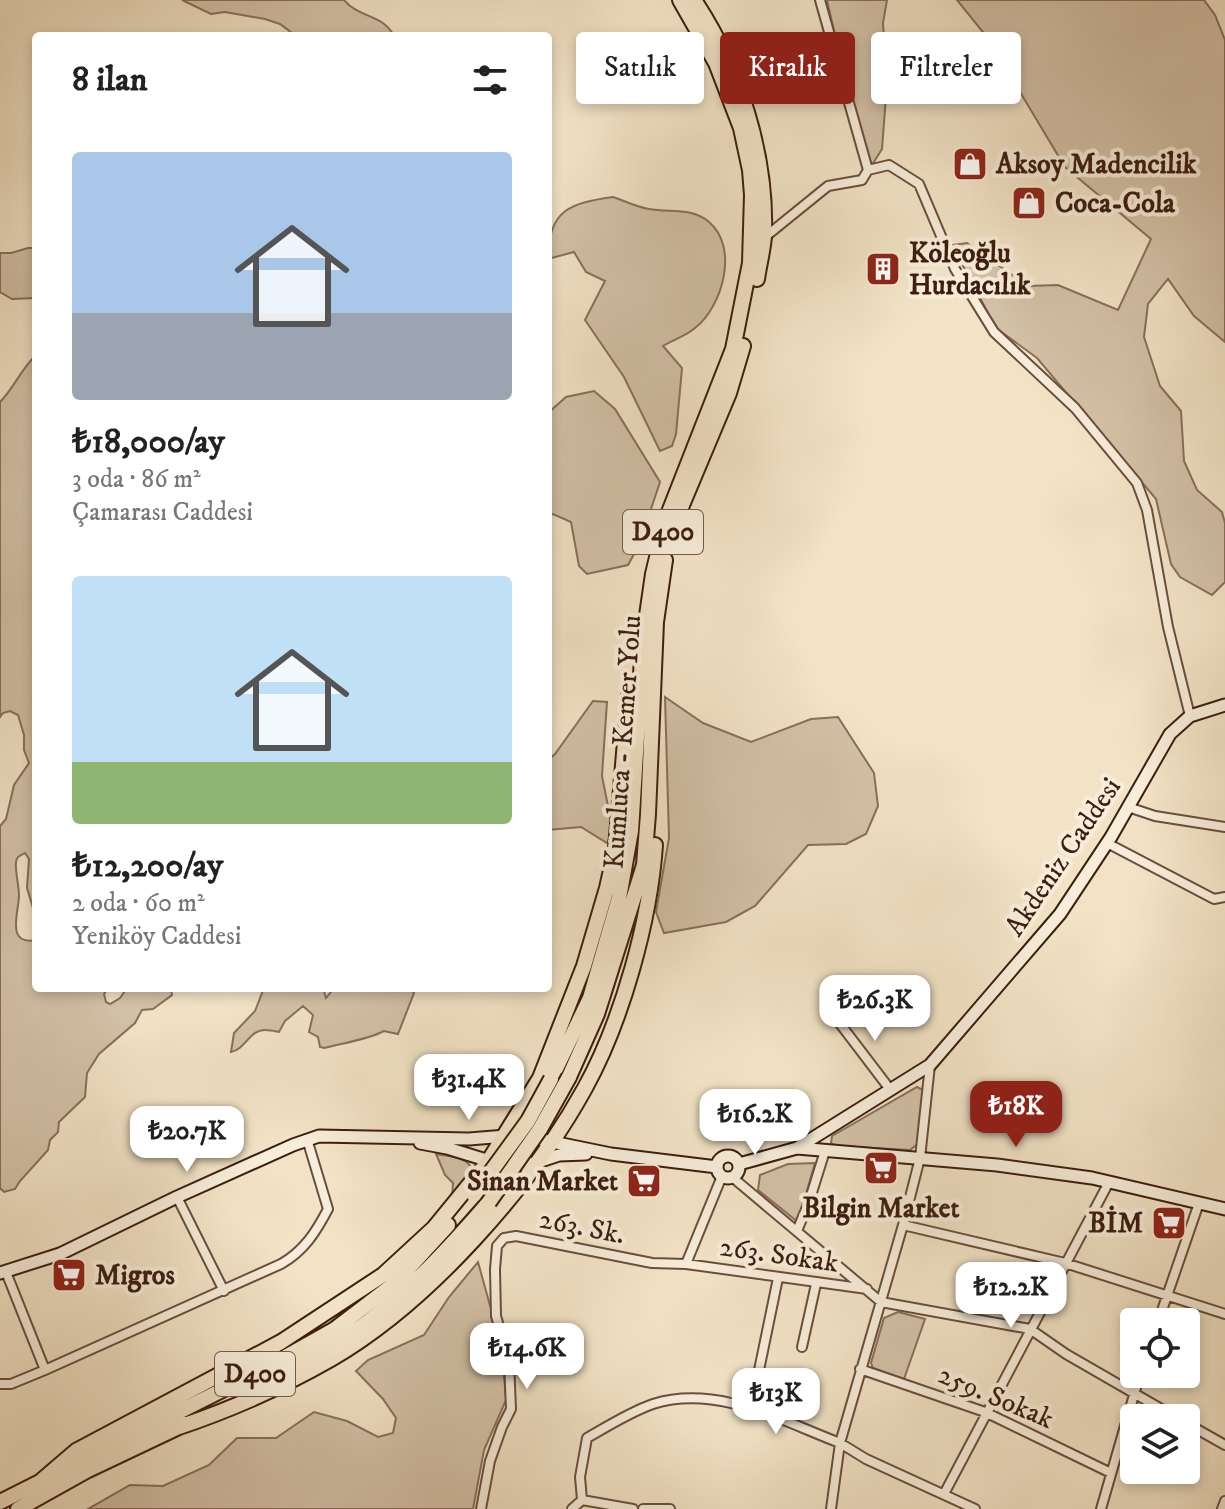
<!DOCTYPE html>
<html lang="tr">
<head>
<meta charset="utf-8">
<style>
	body { margin:0; font-family:"IM FELL DW Pica",serif; background:#f2f2f2; color:#222; height:100vh; display:flex; flex-direction:column; font-size:30px; white-space:nowrap }
	* { box-sizing:border-box; margin:0 }
	p { font-size:26px; color:#767676 }
	.icon { flex:none; width:44px; height:44px; fill:none; stroke:currentColor; stroke-width:2; stroke-linecap:round; stroke-linejoin:round }
	.map { position:relative; flex:1; overflow:hidden }
	.drawer { position:absolute; left:32px; top:32px; width:520px; height:960px; display:flex; flex-direction:column; background:#fff; border-radius:8px; box-shadow:0 4px 12px #0003 }
	.drawer>* { flex:none }
	.guide { position:absolute; left:576px; top:32px; width:528px; height:72px; display:flex; gap:16px }
	.buttons { position:absolute; left:1120px; top:1308px; display:grid; gap:16px }
	.buttons a { display:grid; place-items:center; width:80px; height:80px; border-radius:8px; background:#fff; box-shadow:0 4px 12px #0003; font-size:40px }
	.price { position:absolute; translate:-50% -68px; padding:0 18px; border-radius:16px; background:#fff; color:#222; font-size:26px; line-height:52px; filter:drop-shadow(0 2px 4px #0008) }
	.price::after { content:''; position:absolute; left:50%; top:48px; width:24px; height:18px; margin-left:-12px; background:inherit; clip-path:polygon(0 0,100% 0,50% 100%) }
	.price.on { background:#8f2418; color:#fff }
	ul { padding:0; list-style:none }
	li { display:grid; align-content:center; gap:16px; height:424px; padding:0 40px }
	li span { display:grid; place-items:center; height:248px; border-radius:8px; color:#555 }
	li>.icon { margin-inline-start:auto }
	span .icon { width:144px; height:144px; fill:#fffc; stroke-width:1 }
	li b { font-size:34px }
	h2 { display:flex; justify-content:space-between; align-items:center; height:96px; padding:0 40px; font-size:34px }
	.pill { padding:0 28px; border-radius:8px; background:#fff; box-shadow:0 4px 12px #0003; font-size:28px; line-height:72px }
	.pill.on { background:#8f2418; color:#fff }
	.map>svg:first-child { display:block }
</style>
</head>
<body>
<div class="map">
<svg width="1225" height="1509" viewBox="0 0 1225 1509">
	<rect width="100%" height="100%" fill="#f2e3c6"/>
	<filter id="stains"><feTurbulence type="fractalNoise" baseFrequency=".0025" numOctaves="4"/><feColorMatrix values="0 0 0 0 .2 0 0 0 0 .09 0 0 0 0 .02 0 0 0 .5 -.17"/></filter>
	<radialGradient id="worn" r=".72"><stop offset=".6" stop-color="#630" stop-opacity="0"/><stop offset="1" stop-color="#630" stop-opacity=".3"/></radialGradient>
	<path fill="#d3c1a7" stroke="#886f5b" stroke-width="2" d="M182 0H344C359 18 383 14 394 36H296L280 24 265 19 225 12 211 14Z
		M827 0H887L883 23 887 83 882 149 872 165 855 125Z
		M957 0H1204L1215 15 1225 40V342L1194 316 1168 279 1148 304 1144 337 1160 386 1181 411 1184 461 1197 490 1222 512 1225 523V582L1212 595 1180 577 1171 564 1156 499 1037 358 996 328 952 245 967 243 1028 286 1058 285 1118 310 1151 239 1065 167 987 37Z
		M613 197C625 201 637 207 649 209 669 213 692 207 709 222 739 247 723 306 695 328 686 336 673 340 663 346L682 368 676 434 672 446 660 451 624 377 585 320 605 281 586 272 574 252 548 259C548 209 571 203 613 197Z
		M28 248H36V298L12 299 0 292V253H11Z
		M36 355V918L27 888 29 859 25 853C20 856 17 856 16 862 15 871 19 886 19 895 19 912 5 946 36 940V988H108L104 994 106 1002 110 1004 120 998 127 988H171L172 995 153 1009 142 1010 135 1023 99 1054 87 1073 85 1097 59 1122 58 1132 50 1140 48 1150 20 1181 15 1189 4 1192 0 1188V826L6 819 14 785 29 763 24 750V735L18 715 10 711 3 713 0 717V402C14 388 21 369 36 355Z
		M594 391 615 409 660 482 639 545 628 565 587 574 579 566 571 522 553 514 548 516V413L566 397Z
		M665 697 703 723 751 742 811 719 838 717 874 773 878 806 866 834 846 844 808 845 755 906 726 922 664 933 656 912 669 838Z
		M593 701 607 702 602 776 613 831 607 843 581 827 548 830V760L555 754Z
		M264 988H323L326 998 334 988H410L414 993 398 1034 384 1031C367 1040 342 1043 324 1048L320 1047 318 1037 309 1032 313 1015 303 1006 285 1021 279 1032C274 1031 270 1030 265 1030 249 1030 246 1049 231 1052L234 1033 255 1011Z
		M917 1087 923 1090 925 1096 920 1142 910 1150 836 1146 831 1143 832 1136Z
		M436 1154C449 1157 468 1156 472 1170L452 1199 453 1183 445 1175Z
		M815 1163 798 1222 758 1190 760 1175 788 1164Z
		M478 1262 502 1349 506 1400 484 1450 473 1509H88L130 1485 163 1486 209 1465 237 1438H276L314 1412 347 1421 378 1437 393 1433 396 1418 383 1399 356 1371 368 1360 424 1335 449 1297Z
		M898 1312 925 1319 904 1379 873 1368 871 1363 884 1318Z"/>
	<g fill="none" stroke-linecap="round" stroke-linejoin="round">
		<g stroke="#6a4e3d" stroke-width="12">
			<path id="street" d="M820 0 868 170 889 165 919 184 955 269 994 332 1075 408 1137 483 1147 510 1168 627 1190 716
				M765 237 828 186 862 180 868 170
				M1128 807 1155 816 1225 827
				M1107 843 1214 899 1225 897
				M835 1017 889 1088
				M930 1065 920 1158 903 1225 840 1443 866 1459 975 1509
				M732 1177 881 1302 1030 1329 1066 1354 1177 1418
				M177 1197 224 1291
				M903 1225 1065 1263 1225 1314
				M797 1231 809 1202 825 1151
				M686 1264 722 1176
				M6 1272 45 1370
				M1158 1322 1199 1203
				M802 1347 816 1284
				M860 1369 985 1412 1111 1473
				M0 1384H11L45 1370 281 1264C304 1251 316 1232 328 1209L307 1139
				M751 1409 778 1278
				M1186 1423 1225 1445
				M944 1494 1109 1182
				M582 1500 633 1509
				M481 1509 490 1461 502 1427 511 1409 509 1361 496 1316 495 1269 497 1246 504 1238 516 1236 652 1263 686 1264 867 1289
				M572 1509 582 1500 580 1477 587 1438C608 1426 630 1412 653 1404 717 1384 782 1421 840 1443L831 1509
				M643 1509H670
				M1101 1509 1140 1374
				M1222 1509 1225 1501"/>
		</g>
		<g stroke="#3c1d0f" stroke-width="15">
			<path id="secondary" d="M528 1137 611 1154 717 1167
				M420 1143 447 1148 509 1167 535 1163 559 1155 586 1154
				M797 1148 997 1165 1092 1178 1225 1209
				M717 1167a11 11 0 1 1 22 0a11 11 0 1 1-22 0Z
				M739 1164 797 1148 930 1065 1060 914 1111 837 1170 734 1190 716 1225 705
				M0 1273 60 1254 177 1197 293 1145 319 1136 469 1139 506 1136"/>
		</g>
		<g stroke="#3c1d0f" stroke-width="18">
			<path id="highway" d="M694 0C739 68 767 153 764 236 763 250 759 265 757 279
				M677 517 729 393 743 346
				M569 1077 597 1014 644 865 648 814 656 622 665 560
				M551 1079 590 998 619 898 631 831 643 643 653 574 666 520 733 349 750 263 752 195 750 170 741 128 716 63 680 0
				M246 1392C277 1375 310 1361 339 1342 396 1306 445 1253 489 1202
				M176 1428C230 1410 282 1387 331 1359 429 1302 531 1186 585 1088 622 1021 650 920 655 845
				M41 1481 76 1451 281 1342 383 1275 434 1228 488 1162 540 1078 584 966 607 888 616 848 629 694
				M0 1502 264 1369 335 1329 394 1284 448 1225
				M18 1509 88 1470 185 1424"/>
		</g>
		<use href="#street" stroke="#f7edda" stroke-width="8"/>
		<use href="#secondary" stroke="#f7edda" stroke-width="11"/>
		<use href="#highway" stroke="#f2e3c6" stroke-width="14"/>
		<g stroke="#3c1d0f" stroke-width="18" stroke-linecap="butt">
			<path id="highway-bridge" d="M474 1195 528 1121 551 1079
				M489 1202 540 1129 569 1077"/>
		</g>
		<use href="#highway-bridge" stroke="#f2e3c6" stroke-width="14"/>
	</g>
	<defs>
		<g id="shop-square" transform="scale(1.8)"><rect x="-9" y="-9" width="18" height="18" rx="4" fill="#8f2418" stroke="#f7edda"/><path d="M-5-2.5h2.3a2.7 3.5 0 0 1 5.4 0H5L5.5 6h-11ZM-1.5-2.5h3a1.5 2.3 0 0 0-3 0Z" fill="#fff"/></g>
		<g id="building-square" transform="scale(1.8)"><rect x="-9" y="-9" width="18" height="18" rx="4" fill="#8f2418" stroke="#f7edda"/><path d="M-4-6H4V6H1V3H-1V6H-4ZM-2.5-4.3h1.7v1.8h-1.7ZM.8-4.3h1.7v1.8H.8ZM-2.5-1h1.7V.8h-1.7ZM.8-1h1.7V.8H.8Z" fill="#fff"/></g>
		<g id="supermarket-square" transform="scale(1.8)"><rect x="-9" y="-9" width="18" height="18" rx="4" fill="#8f2418" stroke="#f7edda"/><path d="M-6-5.5h2.5l.6 2H6L4.5 2H-2.5L-4.4-4H-6ZM-1.5 3.2a1.3 1.3 0 1 0 .1 0ZM3 3.2a1.3 1.3 0 1 0 .1 0Z" fill="#fff"/></g>
	</defs>
	<g fill-rule="evenodd">
		<use href="#shop-square" x="970" y="164"/>
		<use href="#shop-square" x="1029" y="203"/>
		<use href="#building-square" x="883" y="269"/>
		<use href="#supermarket-square" x="881" y="1168"/>
		<use href="#supermarket-square" x="644" y="1181"/>
		<use href="#supermarket-square" x="1169" y="1223"/>
		<use href="#supermarket-square" x="69" y="1275"/>
	</g>
	<g text-anchor="middle" dominant-baseline="central" stroke-width="8" stroke-linejoin="round" paint-order="stroke">
		<g fill="#f7edda" stroke="#745b4c" stroke-width="2">
			<rect x="623" y="510" width="80" height="44" rx="6"/>
			<rect x="215" y="1352" width="80" height="44" rx="6"/>
		</g>
		<g font-size="26" font-weight="bold" fill="#3c1d0f">
			<text x="663" y="532">D400</text>
			<text x="255" y="1374">D400</text>
		</g>
		<g font-size="28" font-weight="bold" fill="#3c1d0f" stroke="#f7edda" text-anchor="start">
			<text x="996" y="164">Aksoy Madencilik</text>
			<text x="1055" y="203">Coca-Cola</text>
			<text x="909" y="253">Köleoğlu<tspan x="909" dy="32">Hurdacılık</tspan></text>
			<text x="618" y="1181" text-anchor="end">Sinan Market</text>
			<text x="881" y="1208" text-anchor="middle">Bilgin Market</text>
			<text x="1143" y="1223" text-anchor="end">BİM</text>
			<text x="95" y="1275">Migros</text>
		</g>
		<g font-size="28" fill="#3c1d0f" stroke="#f7edda">
			<text transform="translate(623 742) rotate(-86)">Kumluca - Kemer Yolu</text>
			<text transform="translate(1063 857) rotate(-56)">Akdeniz Caddesi</text>
			<text transform="translate(582 1227) rotate(11)">263. Sk.</text>
			<text transform="translate(779 1255) rotate(8)">263. Sokak</text>
			<text transform="translate(996 1397) rotate(23)">259. Sokak</text>
		</g>
	</g>
	<rect width="100%" height="100%" filter="url(#stains)"/>
	<rect width="100%" height="100%" fill="url(#worn)"/>
</svg>
<div class="buttons">
<a><svg class="icon" aria-label="locate" viewBox="0 0 24 24"><circle cx="12" cy="12" r="6"/><path d="M12 2v4M12 18v4M2 12h4M18 12h4"/></svg></a>
<a><svg class="icon" aria-label="layers" viewBox="0 0 24 24"><path d="M12 4l9 5-9 5-9-5zM3 14l9 5 9-5"/></svg></a>
</div>
<b class="price" style="left:875px;top:1043px">₺26.3K</b>
<b class="price" style="left:469px;top:1122px">₺31.4K</b>
<b class="price on" style="left:1016px;top:1149px">₺18K</b>
<b class="price" style="left:755px;top:1157px">₺16.2K</b>
<b class="price" style="left:187px;top:1174px">₺20.7K</b>
<b class="price" style="left:1011px;top:1330px">₺12.2K</b>
<b class="price" style="left:527px;top:1391px">₺14.6K</b>
<b class="price" style="left:776px;top:1436px">₺13K</b>
<div class="guide">
<a class="pill">Satılık</a>
<a class="pill on">Kiralık</a>
<a class="pill">Filtreler</a>
</div>
<section class="drawer">
<h2>8 ilan<svg class="icon" aria-label="filters" viewBox="0 0 24 24"><path d="M4 7h16M4 17h16"/><circle cx="9" cy="7" r="2"/><circle cx="15" cy="17" r="2"/></svg></h2>
<ul>
<li><span style="background:linear-gradient(#a9c7e8 65%,#9aa5b1 0)"><svg class="icon" aria-label="home" viewBox="0 0 24 24"><path d="M3 11l9-7 9 7M6 9v11h12V9"/></svg></span><div><b>₺18,000/ay</b><p>3 oda · 86 m²</p><p>Çamarası Caddesi</p></div></li>
<li><span style="background:linear-gradient(#bfe0f5 75%,#8fb573 0)"><svg class="icon" aria-label="home" viewBox="0 0 24 24"><path d="M3 11l9-7 9 7M6 9v11h12V9"/></svg></span><div><b>₺12,200/ay</b><p>2 oda · 60 m²</p><p>Yeniköy Caddesi</p></div></li>
</ul>
</section>
</div>
</body>
</html>
